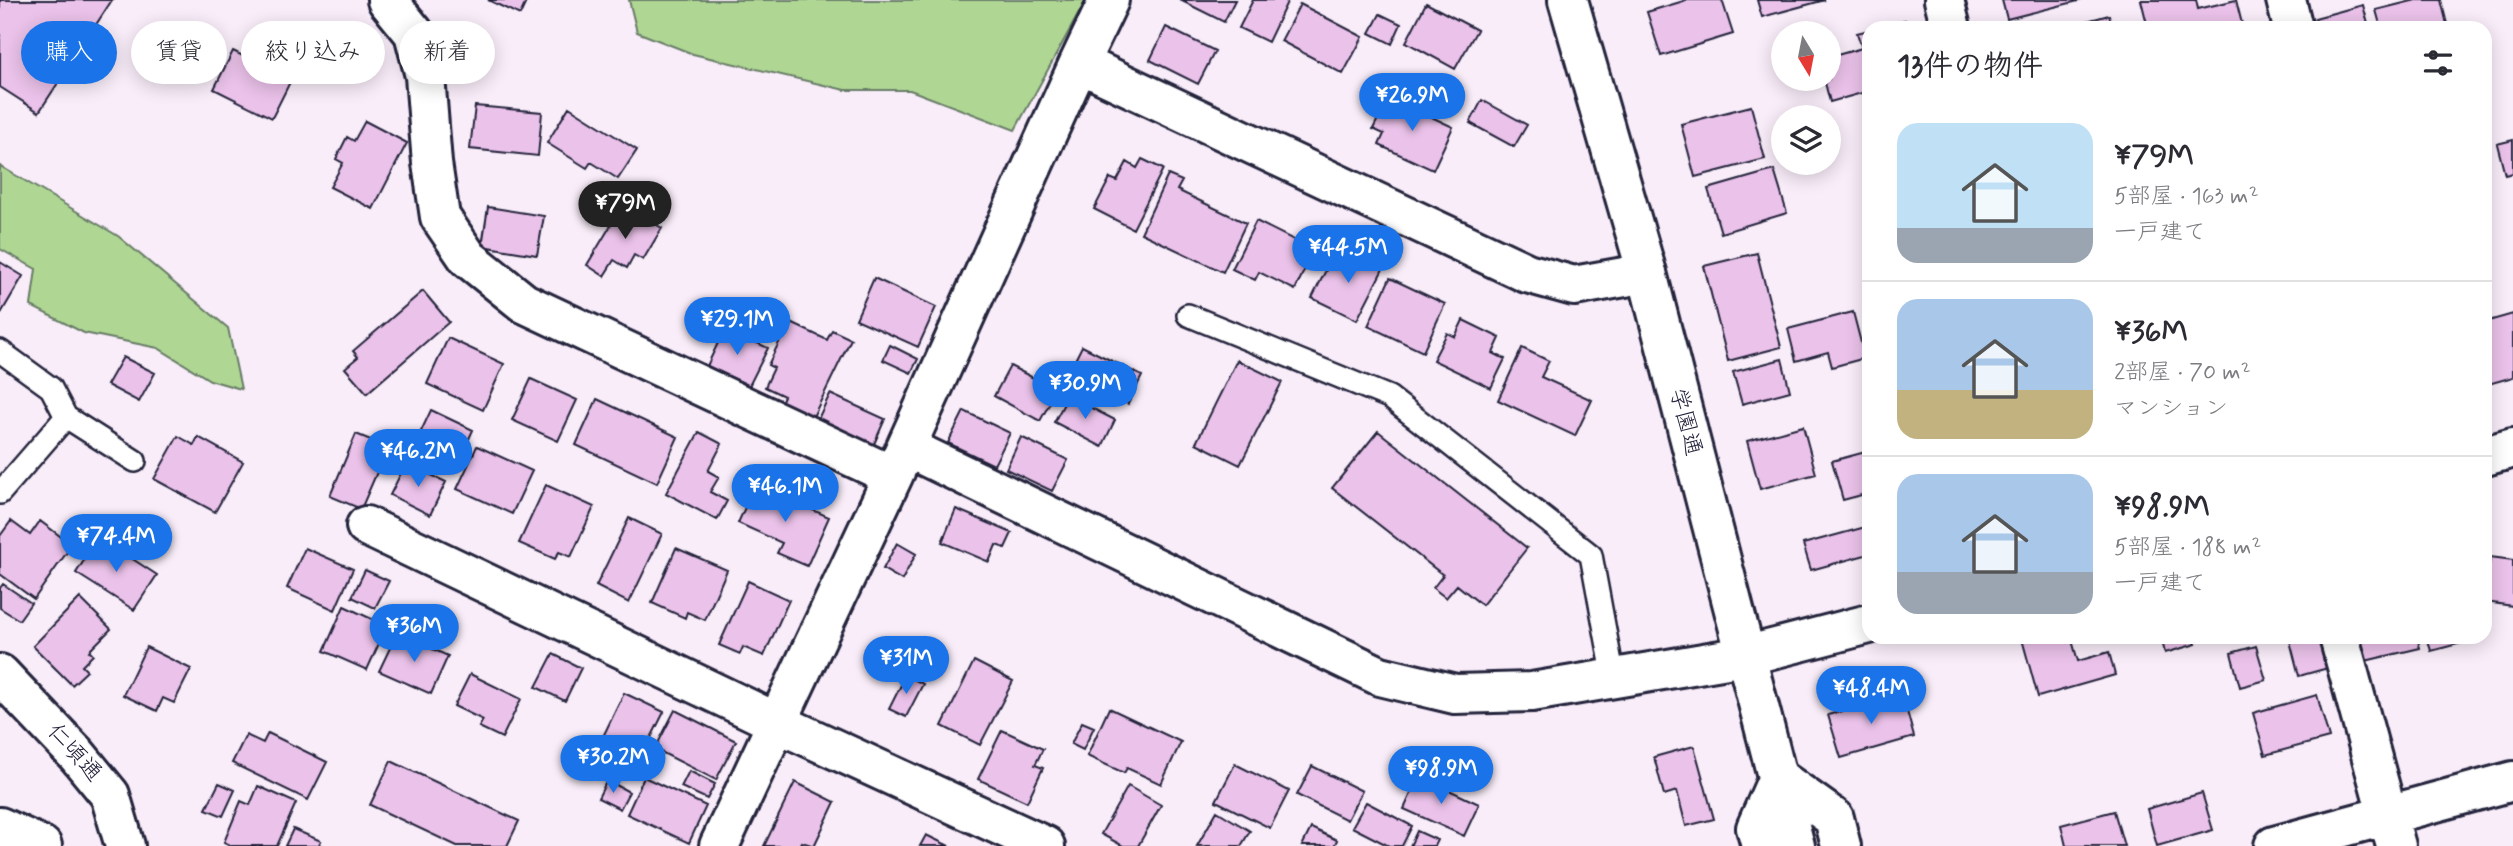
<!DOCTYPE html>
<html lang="ja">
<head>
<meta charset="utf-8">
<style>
	body { margin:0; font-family:Mynerve,"Klee One",sans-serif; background:#f2f2f3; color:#2b2b33; height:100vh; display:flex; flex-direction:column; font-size:26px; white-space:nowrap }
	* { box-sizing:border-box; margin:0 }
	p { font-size:23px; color:#7c7c81 }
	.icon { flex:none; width:38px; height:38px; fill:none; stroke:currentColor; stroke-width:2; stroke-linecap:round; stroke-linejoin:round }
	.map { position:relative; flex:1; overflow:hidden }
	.side { position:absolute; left:1862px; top:21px; width:630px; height:623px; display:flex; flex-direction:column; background:#fff; border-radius:21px; box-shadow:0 4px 18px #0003 }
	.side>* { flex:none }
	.banner { position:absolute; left:21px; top:21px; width:665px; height:63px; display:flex; gap:14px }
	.needle { width:46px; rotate:170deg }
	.buttons { position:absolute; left:1771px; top:21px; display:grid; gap:14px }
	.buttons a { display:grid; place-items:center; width:70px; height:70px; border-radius:50%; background:#fff; box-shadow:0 4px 18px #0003; font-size:35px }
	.price { position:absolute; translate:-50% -60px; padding:0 16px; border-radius:24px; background:#1a73e8; color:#fff; font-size:23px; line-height:46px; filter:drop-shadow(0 2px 4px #0008) }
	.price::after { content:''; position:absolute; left:50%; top:42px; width:21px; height:16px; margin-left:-10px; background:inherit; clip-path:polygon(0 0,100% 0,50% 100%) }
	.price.current { background:#222; color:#fff }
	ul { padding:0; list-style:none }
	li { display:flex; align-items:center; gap:21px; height:175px; padding:0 35px }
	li+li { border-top:2px solid #e1e1e2 }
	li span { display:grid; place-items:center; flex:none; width:196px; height:140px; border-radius:21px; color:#555 }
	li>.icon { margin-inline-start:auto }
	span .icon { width:84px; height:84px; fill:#fffc; stroke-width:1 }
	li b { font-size:30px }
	h2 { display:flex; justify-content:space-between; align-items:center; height:84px; padding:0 35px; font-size:30px }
	.tag { padding:0 24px; border-radius:32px; background:#fff; box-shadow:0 4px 18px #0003; font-size:24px; line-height:63px }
	.tag.current { background:#1a73e8; color:#fff }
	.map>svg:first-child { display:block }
</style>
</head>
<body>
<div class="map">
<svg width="2513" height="846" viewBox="0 0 2513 846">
	<rect width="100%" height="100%" fill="#f9edf9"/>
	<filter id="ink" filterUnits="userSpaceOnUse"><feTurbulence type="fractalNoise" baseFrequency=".0143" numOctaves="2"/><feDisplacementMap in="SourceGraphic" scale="14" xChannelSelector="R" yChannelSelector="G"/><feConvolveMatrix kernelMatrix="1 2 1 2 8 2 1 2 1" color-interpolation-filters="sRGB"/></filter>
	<g filter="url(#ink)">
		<path fill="#afd793" stroke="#687c67" stroke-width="2" d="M629 0H1086L1015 130 910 90H845L693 54 637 32Z
			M0 166 118 236 228 328 241 389 210 380 158 348 84 333 31 306 36 269 0 249Z"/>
		<path fill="#ebc2ea" stroke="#22223b" stroke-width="2" d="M0 0H112L39 112 0 87Z
			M488 0H527L520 15Z
			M1180 0H1235L1224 22Z
			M1253 0H1288L1268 42 1239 28Z
			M1687 0H1722L1733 34 1661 56 1647 12Z
			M1757 0H1825L1762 17Z
			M2002 0H2082L2007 19Z
			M2141 0H2196L2198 9 2236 0 2243 28H2148Z
			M2416 0H2441L2448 28H2381L2376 10Z
			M1426 3 1477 30 1455 69 1406 42Z
			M1300 4 1363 37 1343 74 1281 41Z
			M2363 5 2369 28H2317L2315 18Z
			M1380 14 1401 24 1392 44 1370 33Z
			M2109 15 2113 28H2061Z
			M1905 20 1907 28H1875Z
			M1166 27 1215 51 1198 84 1150 60Z
			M1869 30V91L1830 102 1824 79H1829V53L1830 57 1862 48 1857 33Z
			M233 51 291 80 272 118 214 89Z
			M1389 97 1453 127 1433 170 1379 145 1384 134 1373 129Z
			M1482 100 1527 125 1514 147 1470 123Z
			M475 106 542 112 538 156 470 149Z
			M1751 106 1765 159 1695 177 1681 124Z
			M569 107 637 150 618 179 591 162 587 168 547 143Z
			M365 121 407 143 373 209 330 187 343 163 336 159 347 137 354 141Z
			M2513 140V173L2505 175 2497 144Z
			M1142 159 1163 169 1133 229 1094 209 1110 178 1117 181 1127 162 1137 168Z
			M1774 170 1787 213 1721 233 1708 189Z
			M1168 175 1182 181 1177 190 1246 223 1223 272 1141 233Z
			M623 205 662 228 643 260 634 255 627 268 614 260 604 276 587 265Z
			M488 207 544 216 537 255 482 246Z
			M1256 221 1314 250 1295 290 1259 272 1255 280 1232 269Z
			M1356 253 1384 267 1357 320 1312 298 1331 260 1348 268Z
			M1757 253 1781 347 1728 361 1704 266Z
			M0 262 23 276 0 315Z
			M874 278 936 307 918 347 856 319Z
			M1390 278 1445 304 1423 352 1368 326Z
			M423 291 449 322 367 393 345 368 358 357 353 351Z
			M1853 312 1865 358 1832 367 1828 352 1796 361 1788 329Z
			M2513 314V377L2485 385V322Z
			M1463 320 1500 338 1493 353 1505 359 1491 388 1433 360 1447 333 1455 337Z
			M789 322 827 340 832 330 851 339 808 427 777 411 784 396 765 387 774 368 768 365Z
			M725 328 768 348 749 386 707 366Z
			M448 338 504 364 483 410 427 384Z
			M890 345 918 359 911 373 883 360Z
			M1082 346 1142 376 1128 404 1068 374Z
			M1522 348 1549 361 1541 377 1592 400 1575 436 1498 400Z
			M123 357 155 373 139 402 107 385Z
			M1782 359 1790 391 1742 404 1733 372Z
			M1237 360 1282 382 1240 465 1196 443Z
			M1010 366 1057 390 1040 421 994 396Z
			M531 379 577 400 558 441 512 420Z
			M830 394 885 419 871 451 815 425Z
			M1068 396 1115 420 1102 447 1054 422Z
			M597 399 678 437 657 483 576 445Z
			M431 410 473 430 459 461 416 442Z
			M964 411 1010 433 994 465 948 443Z
			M1803 426 1816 474 1760 489 1747 441Z
			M1378 431 1527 548 1482 605 1457 585 1446 598 1433 588 1443 575 1332 488Z
			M699 432 722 444 708 471 719 477 710 492 727 501 717 520 666 493Z
			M356 434 388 447 361 509 330 496Z
			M178 436 194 445 198 437 243 462 215 512 154 479Z
			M1021 437 1068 460 1052 491 1006 469Z
			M477 446 532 471 512 514 457 489Z
			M1869 451V493L1843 500 1832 461Z
			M406 463 446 482 430 515 390 495Z
			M546 485 594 507 571 557 559 552 555 559 519 543Z
			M755 485 829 517 807 566 777 553 782 543 738 523Z
			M956 509 1012 533 1005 548 996 545 989 562 942 542Z
			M629 518 662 534 629 603 596 586Z
			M11 521 30 535 40 521 72 545 34 599 0 574V536Z
			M1869 526V554L1811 570 1803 544Z
			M99 537 157 575 134 610 76 573Z
			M897 543 916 554 902 580 883 569Z
			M305 548 353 569 335 610 287 588Z
			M676 548 727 570 705 620 687 612 685 618 652 603Z
			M2490 557 2513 560V606L2485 602Z
			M365 570 389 581 375 608 352 597Z
			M748 581 789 600 764 656 743 647 740 654 719 645Z
			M3 584 31 603 19 620 0 608V588Z
			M80 598 111 629 89 651 93 655 82 666 87 671 72 685 33 646Z
			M344 606 387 626 367 670 324 651Z
			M397 633 448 656 431 694 379 671Z
			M2029 637H2071L2078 661 2109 652 2115 675 2038 697 2022 639Z
			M2161 637H2193L2196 644 2165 653Z
			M2289 637H2320L2328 668 2299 676Z
			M2359 637H2417L2420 648 2365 661Z
			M2427 637H2477V639L2431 651Z
			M2256 646 2266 680 2240 687 2231 653Z
			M146 647 191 669 174 703 163 698 157 711 123 695Z
			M553 654 581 668 565 701 536 687Z
			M974 661 1013 681 980 745 942 726Z
			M470 674 521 699 502 738 479 727 483 720 454 706Z
			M906 675 923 684 906 717 889 709Z
			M624 693 664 712 636 768 597 749Z
			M1902 693 1914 737 1841 758 1828 715Z
			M2317 695 2329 738 2265 755 2253 713Z
			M1109 708 1181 742 1161 784 1127 768 1124 773 1087 756Z
			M675 710 736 741 716 780 655 749Z
			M1082 722 1094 727 1083 750 1071 744Z
			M1002 730 1043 749 1035 765 1043 768 1027 802 978 779Z
			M268 733 327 762 308 800 232 763 246 735 263 743Z
			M1694 746 1714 819 1686 826 1677 791 1664 795 1654 757Z
			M391 761 519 821 507 846H457L370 805Z
			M1235 764 1289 791 1270 828 1216 801Z
			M1312 766 1362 791 1347 820 1297 795Z
			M689 771 715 784 707 799 681 787Z
			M1419 776 1479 804 1464 836 1404 809Z
			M644 777 706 806 689 843 627 814Z
			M607 780 629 792 620 809 598 798Z
			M795 782 835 802 814 846 802 842 800 846H764Z
			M219 783 235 790 223 816 206 809Z
			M258 786 296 803 277 846H232L224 842 241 801 250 805Z
			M1128 786 1161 805 1138 846H1123L1101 834Z
			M2202 793 2213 830 2157 846 2147 809Z
			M1366 802 1412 826 1402 846H1389L1352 827Z
			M1217 811 1250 831 1241 846H1197Z
			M2114 811 2124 846H2066L2061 825Z
			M1311 828 1337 840 1334 846H1302Z
			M293 829 321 841 318 846H285Z
			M1417 831 1437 840 1434 846H1410Z
			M926 835 949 846H920Z"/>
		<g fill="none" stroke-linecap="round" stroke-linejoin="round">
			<g stroke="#22223b" stroke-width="26">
				<path id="lane" d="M1188 315 1389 397 1591 555 1614 679
					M0 351 51 388 66 417
					M0 493 66 417 135 461"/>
			</g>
			<g stroke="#22223b" stroke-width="44">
				<path id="street" d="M387 0 414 33 425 76 432 163 440 217 468 258 524 303 893 476
					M1944 0 1951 28
					M2286 0 2293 28
					M1079 63 1527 273 1574 286 1647 273
					M906 447 1380 676 1455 694 1532 692 1745 656
					M366 526 778 723 1045 846
					M2339 637 2396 846
					M719 846 893 476 1079 63 1109 0
					M1761 846 1756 828 1778 778 1834 818 1841 846
					M2274 846 2513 781"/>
			</g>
			<g stroke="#22223b" stroke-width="44">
				<path id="secondary" d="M1568 0 1647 273 1795 846
					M2485 456 2513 448
					M1745 656 1869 624
					M0 674 78 756 110 795 125 846
					M0 827 42 846"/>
			</g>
			<use href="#lane" stroke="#fff" stroke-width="21"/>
			<use href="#street" stroke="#fff" stroke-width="38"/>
			<use href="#secondary" stroke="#fff" stroke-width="38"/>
		</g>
	</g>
	<g text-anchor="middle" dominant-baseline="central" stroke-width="6" stroke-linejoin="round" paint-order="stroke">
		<g font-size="23" fill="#22223b" stroke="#fff">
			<text transform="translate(1685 422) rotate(76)">学園通</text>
			<text transform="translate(74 753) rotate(48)">仁頃通</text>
		</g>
	</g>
</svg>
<div class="buttons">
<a><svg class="needle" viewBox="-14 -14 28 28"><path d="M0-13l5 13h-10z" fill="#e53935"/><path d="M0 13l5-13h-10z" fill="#7c7c81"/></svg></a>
<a><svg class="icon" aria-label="layers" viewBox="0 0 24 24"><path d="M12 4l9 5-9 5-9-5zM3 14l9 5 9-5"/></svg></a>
</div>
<b class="price" style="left:1412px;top:133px">¥26.9M</b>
<b class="price current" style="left:625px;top:241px">¥79M</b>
<b class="price" style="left:1348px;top:285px">¥44.5M</b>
<b class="price" style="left:737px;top:357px">¥29.1M</b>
<b class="price" style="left:1085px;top:421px">¥30.9M</b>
<b class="price" style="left:418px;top:489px">¥46.2M</b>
<b class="price" style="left:785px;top:524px">¥46.1M</b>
<b class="price" style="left:116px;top:574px">¥74.4M</b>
<b class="price" style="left:414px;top:664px">¥36M</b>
<b class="price" style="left:906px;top:696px">¥31M</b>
<b class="price" style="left:1871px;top:726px">¥48.4M</b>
<b class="price" style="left:613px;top:795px">¥30.2M</b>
<b class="price" style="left:1441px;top:806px">¥98.9M</b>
<div class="banner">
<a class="tag current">購入</a>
<a class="tag">賃貸</a>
<a class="tag">絞り込み</a>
<a class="tag">新着</a>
</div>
<section class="side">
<h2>13件の物件<svg class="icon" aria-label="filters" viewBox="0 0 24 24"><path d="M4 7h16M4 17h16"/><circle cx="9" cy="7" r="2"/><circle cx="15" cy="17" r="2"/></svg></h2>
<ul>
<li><span style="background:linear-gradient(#bfe0f5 75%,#9aa5b1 0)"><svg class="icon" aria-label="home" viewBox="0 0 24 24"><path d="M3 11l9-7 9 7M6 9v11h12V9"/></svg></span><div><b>¥79M</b><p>5部屋 · 163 m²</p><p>一戸建て</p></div></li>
<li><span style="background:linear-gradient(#a9c7e8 65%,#c2b280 0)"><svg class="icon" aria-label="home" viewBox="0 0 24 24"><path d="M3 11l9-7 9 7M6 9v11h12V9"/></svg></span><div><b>¥36M</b><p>2部屋 · 70 m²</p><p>マンション</p></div></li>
<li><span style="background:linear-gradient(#a9c7e8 70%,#9aa5b1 0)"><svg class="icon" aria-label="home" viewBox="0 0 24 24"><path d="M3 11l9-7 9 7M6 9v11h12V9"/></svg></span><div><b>¥98.9M</b><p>5部屋 · 188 m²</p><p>一戸建て</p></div></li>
</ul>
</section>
</div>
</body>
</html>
